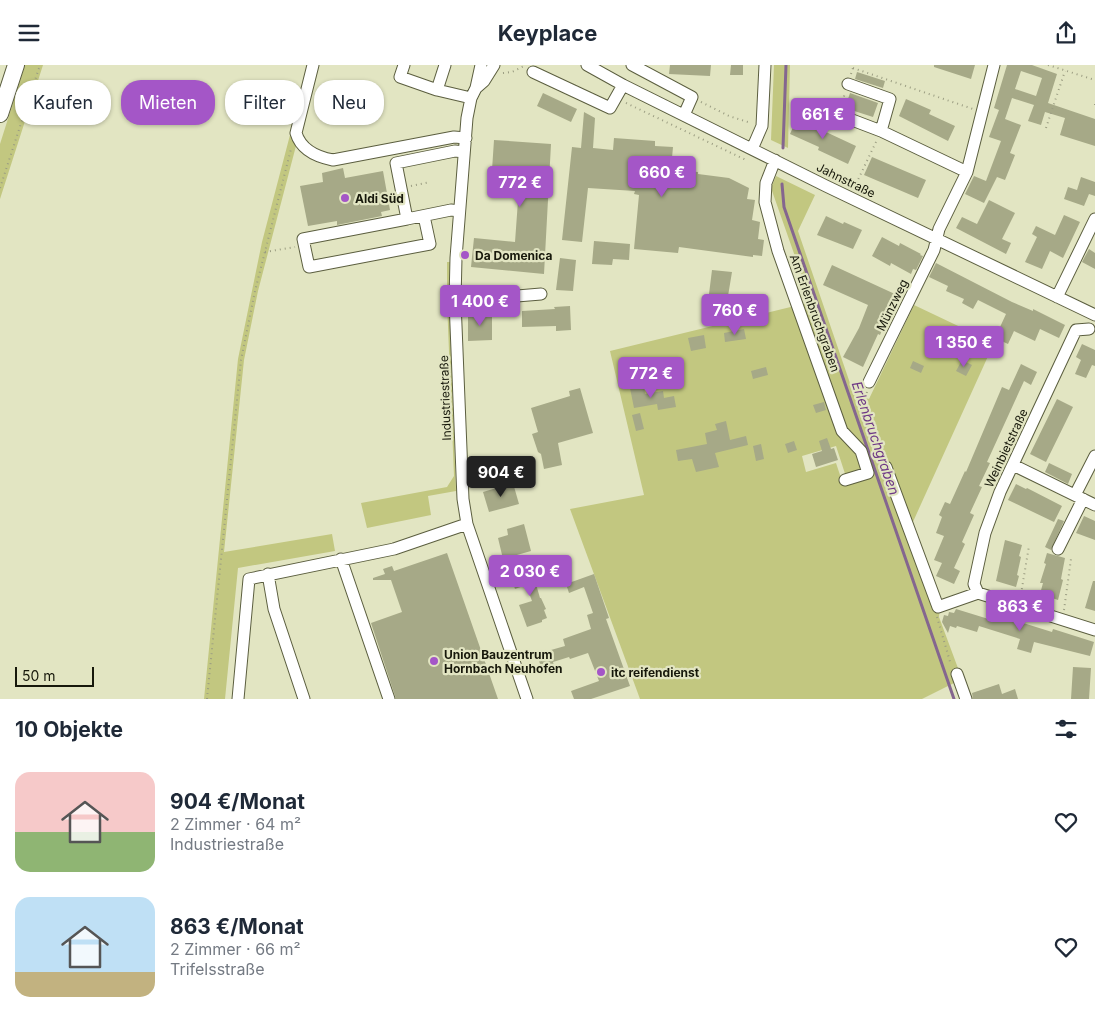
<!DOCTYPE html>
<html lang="de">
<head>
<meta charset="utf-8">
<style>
	body { margin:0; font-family:Inter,sans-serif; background:#f6f6f7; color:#1f2937; height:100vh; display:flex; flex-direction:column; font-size:19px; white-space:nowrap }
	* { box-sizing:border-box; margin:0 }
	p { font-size:16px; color:#747a83 }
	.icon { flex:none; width:28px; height:28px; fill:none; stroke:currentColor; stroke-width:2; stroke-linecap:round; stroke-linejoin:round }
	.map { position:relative; height:634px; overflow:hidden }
	.drawer { display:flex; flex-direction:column; background:#fff; flex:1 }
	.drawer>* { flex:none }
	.top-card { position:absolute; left:15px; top:15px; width:500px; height:45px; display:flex; gap:10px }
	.scale { position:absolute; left:15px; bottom:12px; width:79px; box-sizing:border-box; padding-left:5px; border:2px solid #17180b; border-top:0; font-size:14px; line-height:18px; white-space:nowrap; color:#17180b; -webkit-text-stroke:4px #e2e5c2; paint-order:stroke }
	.price { position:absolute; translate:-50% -42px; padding:0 11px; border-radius:5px; background:#a456c7; color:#fff; font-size:16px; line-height:32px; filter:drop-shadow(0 1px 2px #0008) }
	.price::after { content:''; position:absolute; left:50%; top:30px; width:15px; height:11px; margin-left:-8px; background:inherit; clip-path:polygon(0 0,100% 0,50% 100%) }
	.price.active { background:#222; color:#fff }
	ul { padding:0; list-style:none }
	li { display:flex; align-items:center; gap:15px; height:125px; padding:0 15px }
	li span { display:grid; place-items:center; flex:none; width:140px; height:100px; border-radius:15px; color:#555 }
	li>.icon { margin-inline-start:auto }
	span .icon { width:60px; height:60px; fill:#fffc; stroke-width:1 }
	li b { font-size:21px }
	h2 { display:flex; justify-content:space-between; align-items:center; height:60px; padding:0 15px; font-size:21px }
	.chip { padding:0 18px; border-radius:20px; background:#fff; box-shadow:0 1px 4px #0004; font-size:18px; line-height:45px }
	.chip.active { background:#a456c7; color:#fff }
	header { display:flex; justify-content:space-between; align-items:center; height:65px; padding:0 15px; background:#fff; font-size:22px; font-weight:700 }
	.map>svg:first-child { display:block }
</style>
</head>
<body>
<header><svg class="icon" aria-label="menu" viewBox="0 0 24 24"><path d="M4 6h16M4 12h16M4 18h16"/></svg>Keyplace<svg class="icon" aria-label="share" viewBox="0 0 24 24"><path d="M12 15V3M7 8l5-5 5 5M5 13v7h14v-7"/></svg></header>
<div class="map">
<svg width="1095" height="634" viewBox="0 0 1095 634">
	<rect width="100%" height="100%" fill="#e2e5c2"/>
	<path fill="#c2c780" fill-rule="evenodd" d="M25 0H43L0 134V79Z
		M774 0H790L788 83 771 75Z
		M290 70 297 77 258 226 244 295 224 487 332 469 335 486 238 503 225 634H204L238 294 262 177Z
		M776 111 815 130 798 166 853 327 869 334 914 240 994 278 912 459 940 538 939 552 962 614 922 634H640L570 444 644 430 610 286 811 237 771 123ZM836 381 848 418 843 419 836 398 806 407 802 391Z
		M447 197H450L449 237 456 426 428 431 431 450 367 463 361 438 447 422 454 411 447 237Z"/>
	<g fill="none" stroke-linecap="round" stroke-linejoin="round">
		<path stroke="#84668f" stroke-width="3" d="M783 83 786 0
			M782 119 784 142 954 634"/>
	</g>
	<path fill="#a6a987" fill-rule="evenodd" d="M670 0H711L710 11 669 9Z
		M731 0H743V10H730Z
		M934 0H975L971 14 934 2Z
		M1007 0H1032L1057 9 1048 38 1095 54V81L1060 70 1065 53 1045 47 1041 60 1028 56 1034 40 1012 33 1005 54 1021 60 1010 88 1015 90 1005 115 997 112 984 138 965 129 974 111 986 116 1001 76 989 72 999 45 994 43ZM1021 6 1042 13 1036 31 1015 24Z
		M857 7 885 16 883 23 855 14Z
		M543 28 577 44 571 57 537 41Z
		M850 28 878 38 873 52 845 43Z
		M906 34 931 45 929 49 955 61 948 76 899 51Z
		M584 47 595 53 593 83 613 85 614 73 655 76V81L673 82 672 93 686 95 685 106 698 107V109L729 113 749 123 747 134 755 135 752 155 760 157 758 174 764 175 762 191 753 190V192L679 182 678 188 634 184 639 130 634 129 635 126 588 123 582 177 562 175 572 82 581 83Z
		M798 51 827 65 826 67 856 81 848 99 818 85 819 82 790 69Z
		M494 75 551 79 544 209 471 202 474 173 515 177 519 122 491 120Z
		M872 92 926 115 918 133 864 110Z
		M343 103 345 113 383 106 390 145 381 147 382 151 337 160V156L308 161 300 121 323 117 322 108Z
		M1081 112 1095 117V131L1089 129 1084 141 1064 134 1068 122 1077 125Z
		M989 135 1015 148 1002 174 1011 178 1006 189 956 163 962 152 977 159Z
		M1064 150 1080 157 1063 193 1050 186 1042 204 1025 197 1037 172 1032 169 1036 161 1055 170Z
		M826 151 843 159 844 157 862 165 853 184 817 170Z
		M882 172 899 181 900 178 921 189 920 190 923 191 916 205 913 204 911 209 891 198 890 201 872 191Z
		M594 176 630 179 629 195 613 194 612 200 592 199Z
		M1089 184 1095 188V204L1082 197Z
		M560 193 576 195 573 226 556 225Z
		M936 198 1012 237 1033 246V244L1065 260 1059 273 1040 264 1035 276 1014 266 1008 279 995 273 1006 249 978 235 973 244 962 238 964 234 946 226 948 221 929 212Z
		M832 200 897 230 880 270 878 269 863 302 843 292 859 263 868 240 823 220Z
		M712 205 732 207 728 231 709 229Z
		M570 241 571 265 556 266V261L522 262V246L555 244 554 242Z
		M468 249H492V275L468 276Z
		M744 264 746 274 725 277 724 268Z
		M704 270 706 283 691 286 688 273Z
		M1082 279 1095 285V301L1092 300 1086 313 1075 309 1081 295 1076 292Z
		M962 295 972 300 966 311 956 306Z
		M913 296 924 301 921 308 910 303Z
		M1021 299 1037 307 1031 320 1024 316 987 397 990 398 979 421 982 422 970 448 974 450 962 477 965 479 954 503 960 506 954 519 936 511 942 498 934 495 944 471 936 468 942 452 939 450 945 437 950 439 965 406 966 407 1002 322 1009 325Z
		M766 302 768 310 753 314 751 306Z
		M644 321 645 329 663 326 664 333 674 331 676 342 658 345 657 339 634 343 630 323Z
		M580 323 593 368 558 378 562 400 544 404 541 389 538 387 532 369 538 367 531 343 570 331 569 326Z
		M1057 334 1073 342 1046 397 1030 389Z
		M824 337 826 345 816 348 813 340Z
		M640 348 644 364 636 366 632 350Z
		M726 356 730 375 746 371 748 380 715 388 719 402 696 407 692 394 678 396 676 385 707 379 705 368 717 365 715 359Z
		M827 373 831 384 834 383 838 395 816 402 812 389 822 386 819 376Z
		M794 376 797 385 788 388 785 379Z
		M761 379 764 394 756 396 753 381Z
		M1049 398 1072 409 1068 419 1045 407Z
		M513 418 519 439 489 447 483 427Z
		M1016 419 1026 424 1027 423 1062 441 1054 457 1008 435Z
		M1084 451 1095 456V475L1076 468Z
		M1058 454 1064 456 1051 485 1045 482Z
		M524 459 531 486 503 494 498 473 508 470 507 464Z
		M1005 475 1022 480 1019 491 1021 492 1017 510 1019 511 1016 522 996 516Z
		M447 488 498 634H396L371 558 402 547 391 515H373V513L385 509 383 504 392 501 394 506Z
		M1047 488 1065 493 1061 514 1063 515 1058 535 1040 529 1043 518H1040L1046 499 1044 498Z
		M531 502 540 533H541L546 544 544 545 547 553 542 555V557L527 562 519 540 532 536 526 520 515 524 510 509Z
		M594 509 609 553 606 554 630 621 591 634H574L571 626 599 616 588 588 570 594 569 592 553 597 555 605 543 609 537 589 565 581 563 574 591 564 587 550 593 548 584 522 569 528 566 519Z
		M1093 516H1095V546L1085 543Z
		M956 544 995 556 997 550 1052 567 1053 564 1094 577 1090 591 1034 577 1031 588 1017 584 1020 574 979 561 977 567 957 561 956 563 950 561 948 568 942 557 944 550 948 551 949 547 954 548Z
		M1073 602 1091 603 1089 634H1071Z
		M999 619 1002 629 1015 624 1018 634H973L972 628Z"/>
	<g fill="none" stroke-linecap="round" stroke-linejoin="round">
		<g stroke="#5b5e3f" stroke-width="13">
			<path id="minor" d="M313 0 296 68C301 85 317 92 333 95L454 72 466 73
				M404 0 400 12 437 25 471 33
				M481 0 476 23 471 33 467 53 456 193 455 236 463 434 467 459 527 634
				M587 0 623 20 826 121 1095 250
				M632 0 692 32 684 50
				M533 7 610 43 623 20
				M848 19 890 34 881 66
				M476 23 484 16 494 0
				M437 25 445 0
				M839 50 881 66 967 107
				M752 84 762 61 765 0
				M775 95 766 118 765 137 778 186 842 366 861 386 868 408 845 415
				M459 146 451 145 407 154 396 98 455 86 464 87
				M407 154 303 174 309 202 430 179 424 151
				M1057 232 1095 154
				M455 236 541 229
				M869 317 934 185 939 164 967 107 994 0
				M1013 400 1095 440
				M886 402 938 542 978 528 1095 565
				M1075 430 1095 391
				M1058 484 1083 434
				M341 494 389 634
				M268 509 274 544 304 634
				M978 528 974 519 985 468 1000 427 1076 265 1089 264
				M957 609 966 634
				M238 634 249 514 394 484 467 459"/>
		</g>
		<g stroke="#5b5e3f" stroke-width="18">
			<path id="highway" d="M0 49 16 0"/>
		</g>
		<path stroke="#9b9d82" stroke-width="2" stroke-dasharray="1 4" stroke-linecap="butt" d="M1048 0 1095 15
			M853 3 973 44
			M503 8 512 7 524 1
			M851 9 854 0
			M701 37 729 51 751 58
			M626 38 746 95
			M1095 39V41
			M841 41 845 28
			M1046 63 1065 6
			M411 121 430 117
			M0 123 40 0
			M854 123 877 75
			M265 187 295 182
			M867 327 864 340 883 393
			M1021 529 1029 481
			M1064 545 1071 494
			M937 552 951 600
			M207 634 241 295 255 226 291 84"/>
		<use href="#minor" stroke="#fff" stroke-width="11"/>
		<use href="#highway" stroke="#fff" stroke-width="16"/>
	</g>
	<g fill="#a456c7" stroke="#e2e5c2" stroke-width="2">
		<circle cx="345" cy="133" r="5"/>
		<circle cx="465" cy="190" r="5"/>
		<circle cx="434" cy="596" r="5"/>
		<circle cx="601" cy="607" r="5"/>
	</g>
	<g text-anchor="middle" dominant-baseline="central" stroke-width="4.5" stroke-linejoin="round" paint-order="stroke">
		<g font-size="12" fill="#17180b" stroke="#e2e5c2">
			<text transform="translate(846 115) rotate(26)">Jahnstraße</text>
			<text transform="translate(892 240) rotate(-64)">Münzweg</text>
			<text transform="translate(815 248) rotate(70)">Am Erlenbruchgraben</text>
			<text transform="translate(445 333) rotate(-92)">Industriestraße</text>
			<text transform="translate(1006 383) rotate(-65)">Weinbietstraße</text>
		</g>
		<g font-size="12" font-weight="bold" fill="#17180b" stroke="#e2e5c2" text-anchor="start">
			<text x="355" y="133">Aldi Süd</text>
			<text x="475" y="190">Da Domenica</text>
			<text x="444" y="589">Union Bauzentrum<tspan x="444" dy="14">Hornbach Neuhofen</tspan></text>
			<text x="611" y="607">itc reifendienst</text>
		</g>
		<g font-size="14" font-style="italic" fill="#6e3886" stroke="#e2e5c2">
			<text transform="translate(876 373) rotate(71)">Erlenbruchgraben</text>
		</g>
	</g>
</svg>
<div class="scale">50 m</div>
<b class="price" style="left:823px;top:75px">661 €</b>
<b class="price" style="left:662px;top:133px">660 €</b>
<b class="price" style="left:520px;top:143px">772 €</b>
<b class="price" style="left:480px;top:262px">1 400 €</b>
<b class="price" style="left:735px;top:271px">760 €</b>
<b class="price" style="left:964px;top:303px">1 350 €</b>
<b class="price" style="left:651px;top:334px">772 €</b>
<b class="price active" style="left:501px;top:433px">904 €</b>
<b class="price" style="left:530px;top:532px">2 030 €</b>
<b class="price" style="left:1020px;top:567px">863 €</b>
<div class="top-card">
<a class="chip">Kaufen</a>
<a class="chip active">Mieten</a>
<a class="chip">Filter</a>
<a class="chip">Neu</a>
</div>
</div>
<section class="drawer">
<h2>10 Objekte<svg class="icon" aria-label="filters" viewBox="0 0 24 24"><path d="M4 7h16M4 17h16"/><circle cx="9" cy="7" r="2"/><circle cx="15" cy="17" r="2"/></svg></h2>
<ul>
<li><span style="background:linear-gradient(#f6c9c9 60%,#8fb573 0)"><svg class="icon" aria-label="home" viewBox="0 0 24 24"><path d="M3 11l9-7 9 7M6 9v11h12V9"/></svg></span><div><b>904 €/Monat</b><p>2 Zimmer · 64 m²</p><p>Industriestraße</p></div><svg class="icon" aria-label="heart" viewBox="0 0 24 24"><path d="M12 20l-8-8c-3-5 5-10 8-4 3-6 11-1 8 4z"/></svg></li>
<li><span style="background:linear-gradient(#bfe0f5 75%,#c2b280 0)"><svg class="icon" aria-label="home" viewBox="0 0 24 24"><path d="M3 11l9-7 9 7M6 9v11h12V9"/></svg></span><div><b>863 €/Monat</b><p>2 Zimmer · 66 m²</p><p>Trifelsstraße</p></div><svg class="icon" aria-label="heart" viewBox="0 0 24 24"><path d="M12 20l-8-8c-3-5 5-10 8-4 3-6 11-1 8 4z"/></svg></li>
</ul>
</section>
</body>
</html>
